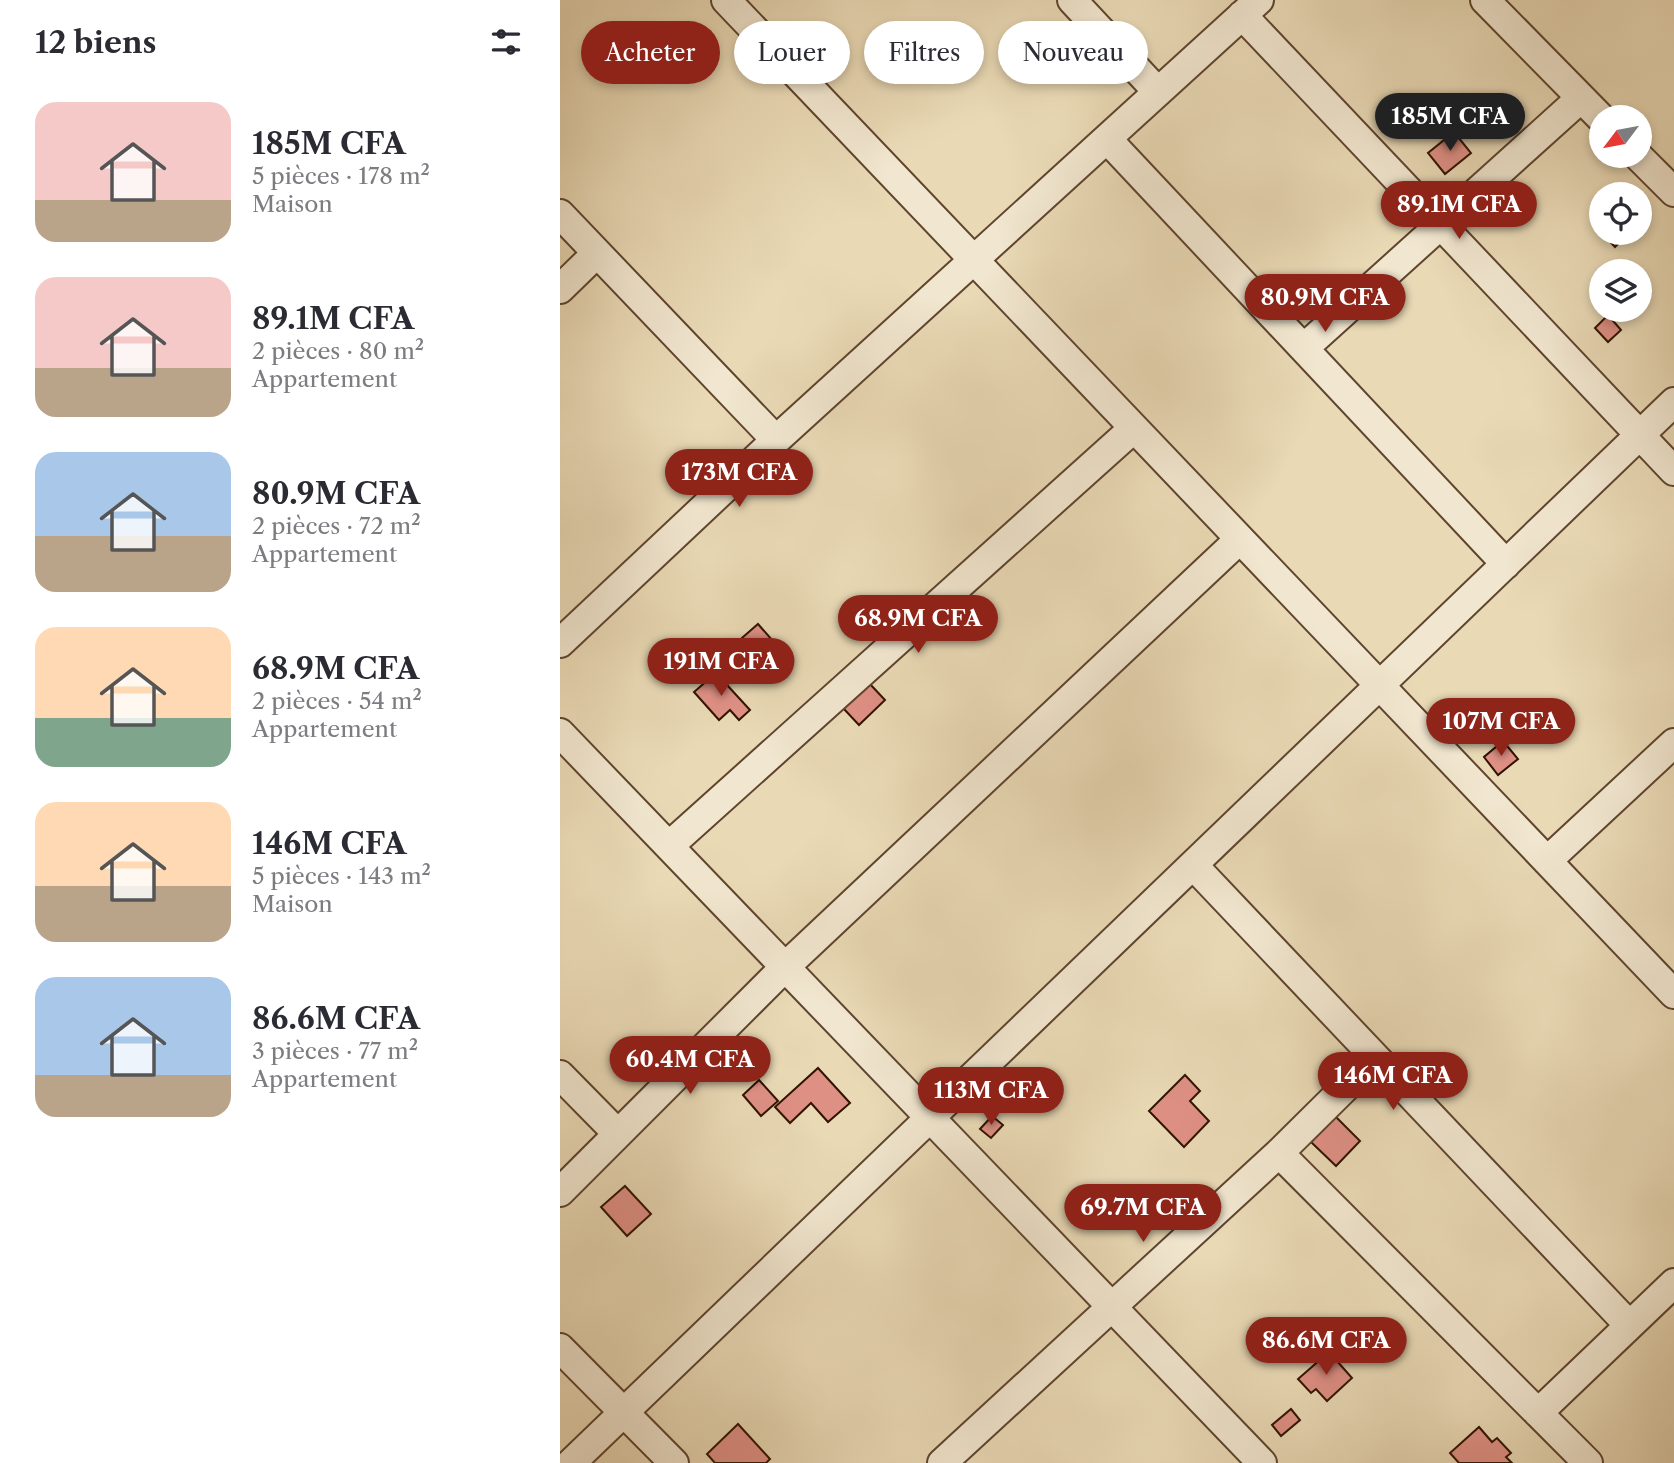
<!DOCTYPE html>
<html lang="fr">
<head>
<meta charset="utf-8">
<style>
	body { margin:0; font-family:"Libre Caslon Text",serif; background:#f7f7f7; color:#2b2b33; height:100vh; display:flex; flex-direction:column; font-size:26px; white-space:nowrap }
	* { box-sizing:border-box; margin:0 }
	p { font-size:23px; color:#7c7c81 }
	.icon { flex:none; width:38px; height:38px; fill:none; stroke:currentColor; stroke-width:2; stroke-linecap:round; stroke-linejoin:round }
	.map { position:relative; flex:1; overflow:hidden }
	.sheet { display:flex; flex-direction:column; background:#fff; width:560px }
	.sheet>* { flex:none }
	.guide { position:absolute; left:21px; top:21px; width:665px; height:63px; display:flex; gap:14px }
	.needle { width:46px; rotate:238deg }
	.controls { position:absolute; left:1029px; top:105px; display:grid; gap:14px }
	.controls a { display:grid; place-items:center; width:63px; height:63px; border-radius:50%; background:#fff; box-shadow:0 4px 10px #0003; font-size:35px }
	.price { position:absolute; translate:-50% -60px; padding:0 16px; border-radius:24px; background:#8f2418; color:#fff; font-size:23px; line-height:46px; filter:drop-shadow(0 2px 4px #0008) }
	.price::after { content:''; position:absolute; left:50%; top:42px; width:21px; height:16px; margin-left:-10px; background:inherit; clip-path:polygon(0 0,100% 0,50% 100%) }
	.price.active { background:#222; color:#fff }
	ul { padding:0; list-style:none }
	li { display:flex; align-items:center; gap:21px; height:175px; padding:0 35px }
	li span { display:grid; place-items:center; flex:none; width:196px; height:140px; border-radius:21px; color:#555 }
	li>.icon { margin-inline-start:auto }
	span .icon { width:84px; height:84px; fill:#fffc; stroke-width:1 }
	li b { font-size:30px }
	h2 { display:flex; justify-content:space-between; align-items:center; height:84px; padding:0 35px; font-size:30px }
	.pill { padding:0 24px; border-radius:32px; background:#fff; box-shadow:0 4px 10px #0003; font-size:24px; line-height:63px }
	.pill.active { background:#8f2418; color:#fff }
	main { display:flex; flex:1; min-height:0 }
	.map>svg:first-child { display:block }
</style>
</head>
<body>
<main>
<section class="sheet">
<h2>12 biens<svg class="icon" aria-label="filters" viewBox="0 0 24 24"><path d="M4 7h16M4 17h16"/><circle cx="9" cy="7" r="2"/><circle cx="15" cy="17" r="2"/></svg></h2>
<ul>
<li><span style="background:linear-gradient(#f6c9c9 70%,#b9a48a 0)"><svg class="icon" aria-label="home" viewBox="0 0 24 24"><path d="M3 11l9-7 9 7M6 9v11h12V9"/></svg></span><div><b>185M CFA</b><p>5 pièces · 178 m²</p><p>Maison</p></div></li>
<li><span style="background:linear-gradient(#f6c9c9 65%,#b9a48a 0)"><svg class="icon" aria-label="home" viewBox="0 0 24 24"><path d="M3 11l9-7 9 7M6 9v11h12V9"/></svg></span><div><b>89.1M CFA</b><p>2 pièces · 80 m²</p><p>Appartement</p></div></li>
<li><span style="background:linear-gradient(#a9c7e8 60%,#b9a48a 0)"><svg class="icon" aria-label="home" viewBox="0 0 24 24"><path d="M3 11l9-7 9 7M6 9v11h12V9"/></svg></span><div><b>80.9M CFA</b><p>2 pièces · 72 m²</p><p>Appartement</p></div></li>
<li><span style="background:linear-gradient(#ffd9b3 65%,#7fa58c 0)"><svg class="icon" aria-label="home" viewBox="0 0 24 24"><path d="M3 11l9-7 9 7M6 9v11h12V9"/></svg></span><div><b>68.9M CFA</b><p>2 pièces · 54 m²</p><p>Appartement</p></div></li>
<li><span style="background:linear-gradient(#ffd9b3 60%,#b9a48a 0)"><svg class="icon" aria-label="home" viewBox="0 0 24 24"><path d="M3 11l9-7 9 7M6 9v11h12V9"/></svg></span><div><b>146M CFA</b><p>5 pièces · 143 m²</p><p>Maison</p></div></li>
<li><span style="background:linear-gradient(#a9c7e8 70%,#b9a48a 0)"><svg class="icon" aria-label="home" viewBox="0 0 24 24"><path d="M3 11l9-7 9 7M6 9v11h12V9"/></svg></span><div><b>86.6M CFA</b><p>3 pièces · 77 m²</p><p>Appartement</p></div></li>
</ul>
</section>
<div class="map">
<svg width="1114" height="1463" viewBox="0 0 1114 1463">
	<rect width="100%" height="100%" fill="#e9d9b5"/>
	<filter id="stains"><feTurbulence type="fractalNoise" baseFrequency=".00286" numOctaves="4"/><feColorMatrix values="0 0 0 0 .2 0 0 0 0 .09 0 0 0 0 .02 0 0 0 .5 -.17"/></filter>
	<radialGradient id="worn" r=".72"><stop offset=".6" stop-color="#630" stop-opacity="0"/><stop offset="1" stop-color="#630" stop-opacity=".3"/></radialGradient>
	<path fill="#df9085" stroke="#311301" stroke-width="2" d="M894 132 911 153 885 174 868 153Z
		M1041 214V232L1032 222Z
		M1042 233H1069L1055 247Z
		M1048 315 1061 330 1048 342 1035 328Z
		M198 624 219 648 196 668 175 644Z
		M156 673 190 710 179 720 170 710 159 720 134 692Z
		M309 683 325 700 299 725 283 708Z
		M943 741 958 759 938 775 924 757Z
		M258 1068 290 1103 268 1122 251 1103 230 1123 215 1107Z
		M625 1075 640 1091 630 1101 649 1121 624 1147 589 1111Z
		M199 1080 218 1101 201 1116 183 1095Z
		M432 1116 443 1125 431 1138 420 1129Z
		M776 1117 800 1141 776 1166 751 1142Z
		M65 1186 91 1214 67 1236 41 1207Z
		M769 1352 792 1378 767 1401 756 1389 751 1393 738 1379Z
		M731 1409 740 1420 721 1436 712 1425Z
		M178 1424 210 1459 206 1463H155L147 1454Z
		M919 1427 932 1442 937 1438 951 1453 946 1457 952 1463H899L890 1453Z"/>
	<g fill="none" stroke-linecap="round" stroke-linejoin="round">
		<g stroke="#5f442e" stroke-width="32">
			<path id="street" d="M166 0 1114 994
				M512 0 598 92
				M925 0 1041 118
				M682 15 1114 471
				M547 139 946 564
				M1078 156 1114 192
				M0 214 216 440
				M0 289 37 253
				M744 348 1021 98
				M0 643 216 440 699 0
				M0 733 702 1463
				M109 846 574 428
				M987 861 1114 743
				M633 865 1069 1325
				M0 1075 58 1134
				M719 1153 1028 1463
				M0 1192 225 967 680 539
				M0 1348 114 1463
				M978 1413 1114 1283
				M11 1463 1114 402
				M382 1463 719 1153 815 1058"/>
		</g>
		<use href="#street" stroke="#f1e6cf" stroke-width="28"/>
	</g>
	<rect width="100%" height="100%" filter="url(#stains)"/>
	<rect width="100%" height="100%" fill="url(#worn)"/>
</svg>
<div class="controls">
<a><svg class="needle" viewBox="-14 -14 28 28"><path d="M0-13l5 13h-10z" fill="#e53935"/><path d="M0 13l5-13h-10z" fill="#7c7c81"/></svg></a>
<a><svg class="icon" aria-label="locate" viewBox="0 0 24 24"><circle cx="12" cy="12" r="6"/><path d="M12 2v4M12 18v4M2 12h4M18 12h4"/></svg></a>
<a><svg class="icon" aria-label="layers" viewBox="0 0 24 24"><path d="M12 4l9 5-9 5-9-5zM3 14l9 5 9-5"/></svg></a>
</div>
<b class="price active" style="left:890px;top:153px">185M CFA</b>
<b class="price" style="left:899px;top:241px">89.1M CFA</b>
<b class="price" style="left:765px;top:334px">80.9M CFA</b>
<b class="price" style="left:179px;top:509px">173M CFA</b>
<b class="price" style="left:358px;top:655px">68.9M CFA</b>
<b class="price" style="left:161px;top:698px">191M CFA</b>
<b class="price" style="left:941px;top:758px">107M CFA</b>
<b class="price" style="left:130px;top:1096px">60.4M CFA</b>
<b class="price" style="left:833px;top:1112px">146M CFA</b>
<b class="price" style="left:431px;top:1127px">113M CFA</b>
<b class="price" style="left:583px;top:1244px">69.7M CFA</b>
<b class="price" style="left:766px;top:1377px">86.6M CFA</b>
<div class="guide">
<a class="pill active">Acheter</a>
<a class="pill">Louer</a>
<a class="pill">Filtres</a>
<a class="pill">Nouveau</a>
</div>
</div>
</main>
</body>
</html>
